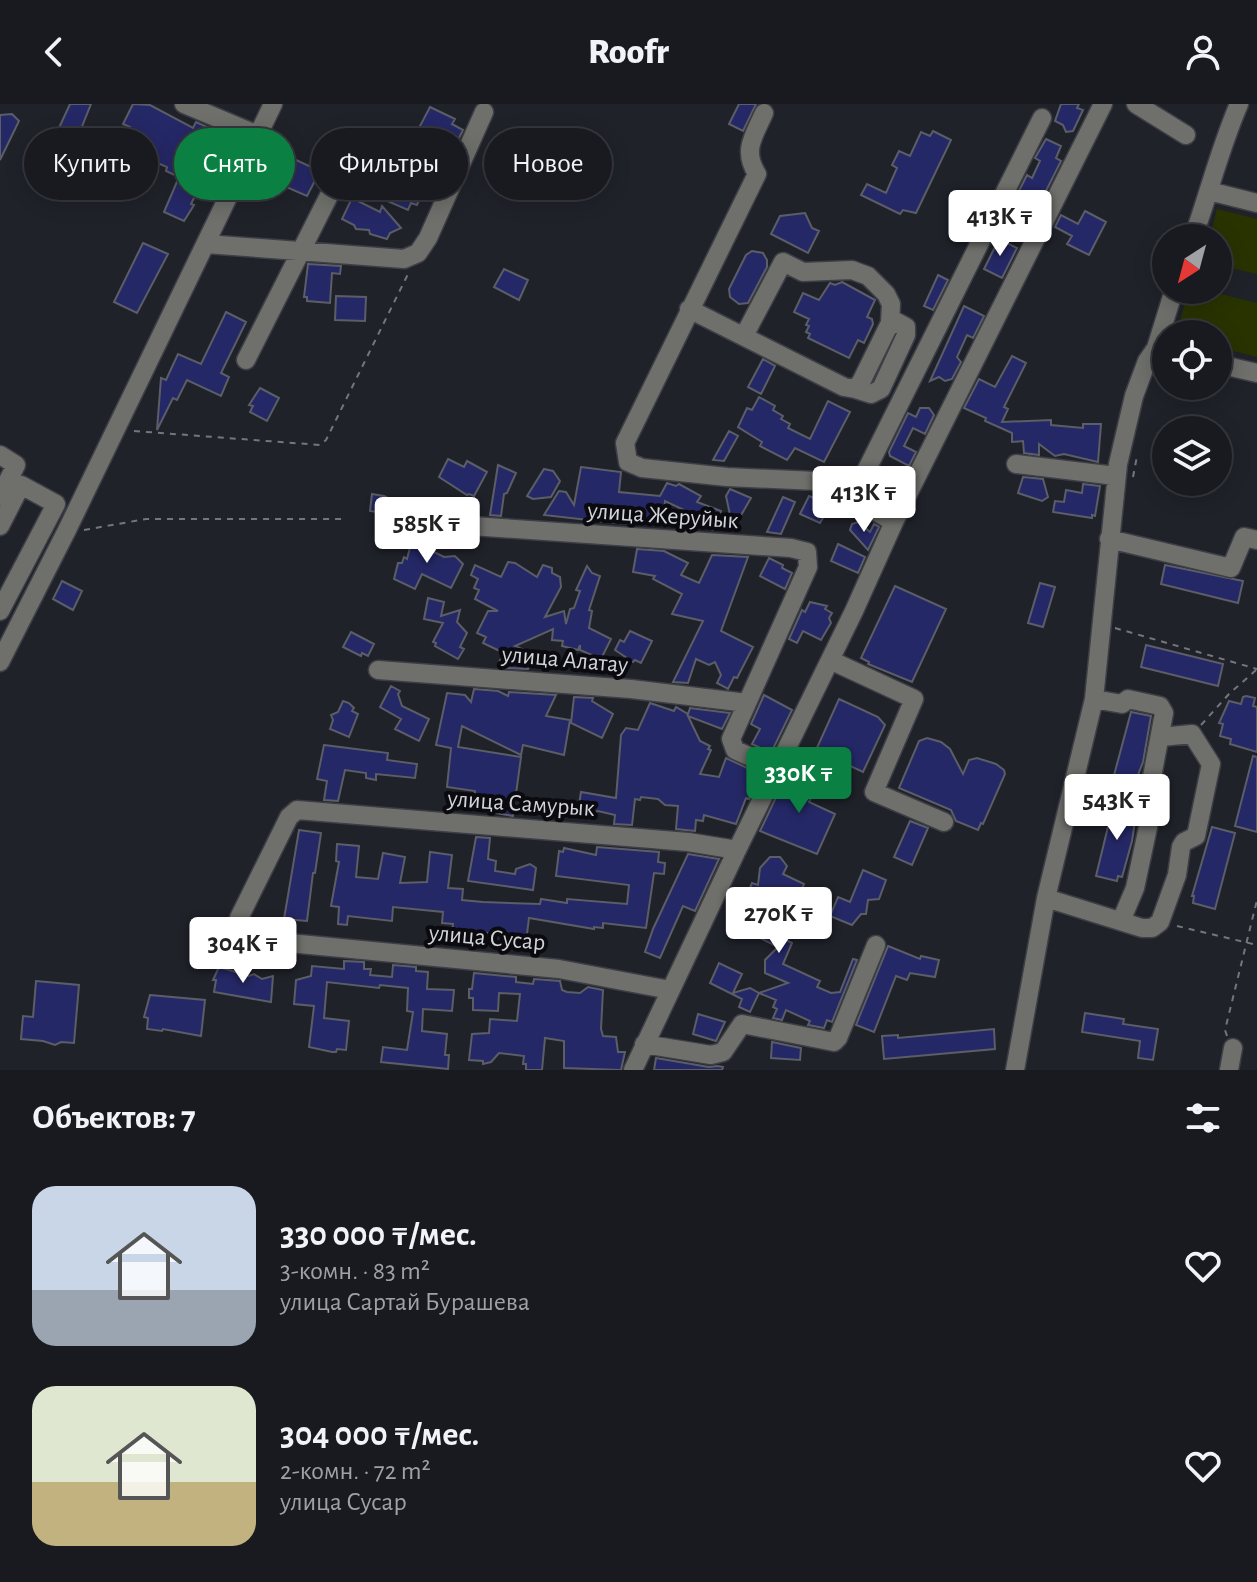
<!DOCTYPE html>
<html lang="ru">
<head>
<meta charset="utf-8">
<style>
	body { margin:0; font-family:"Alegreya Sans",sans-serif; background:#25272d; color:#f1f3f6; height:100vh; display:flex; flex-direction:column; font-size:30px; white-space:nowrap }
	* { box-sizing:border-box; margin:0 }
	p { font-size:26px; color:#9fa1a5 }
	.icon { flex:none; width:44px; height:44px; fill:none; stroke:currentColor; stroke-width:2; stroke-linecap:round; stroke-linejoin:round }
	.map { position:relative; height:966px; overflow:hidden }
	.side { display:flex; flex-direction:column; background:#181a20; flex:1 }
	.side>* { flex:none }
	.banner { position:absolute; left:24px; top:24px; width:800px; height:72px; display:flex; gap:16px }
	.needle { width:52px; rotate:216deg }
	.buttons { position:absolute; left:1152px; top:120px; display:grid; gap:16px }
	.buttons a { display:grid; place-items:center; width:80px; height:80px; border-radius:50%; background:#181a20; box-shadow:0 4px 20px #0003,0 0 0 2px #36383e; font-size:40px }
	.price { position:absolute; translate:-50% -68px; padding:0 18px; border-radius:8px; background:#fff; color:#222; font-size:26px; line-height:52px; filter:drop-shadow(0 2px 4px #0008) }
	.price::after { content:''; position:absolute; left:50%; top:48px; width:24px; height:18px; margin-left:-12px; background:inherit; clip-path:polygon(0 0,100% 0,50% 100%) }
	.price.active { background:#0b8043; color:#fff }
	ul { padding:0; list-style:none }
	li { display:flex; align-items:center; gap:24px; height:200px; padding:0 32px }
	li span { display:grid; place-items:center; flex:none; width:224px; height:160px; border-radius:24px; color:#555 }
	li>.icon { margin-inline-start:auto }
	span .icon { width:96px; height:96px; fill:#fffc; stroke-width:1 }
	li b { font-size:34px }
	h2 { display:flex; justify-content:space-between; align-items:center; height:96px; padding:0 32px; font-size:34px }
	.chip { padding:0 28px; border-radius:36px; background:#181a20; box-shadow:0 4px 20px #0003,0 0 0 2px #36383e; font-size:28px; line-height:72px }
	.chip.active { background:#0b8043; color:#fff }
	header { display:flex; justify-content:space-between; align-items:center; height:104px; padding:0 32px; background:#181a20; font-size:36px; font-weight:800 }
	.map>svg:first-child { display:block }
</style>
</head>
<body>
<header><svg class="icon" aria-label="back" viewBox="0 0 24 24"><path d="M15 5l-7 7 7 7"/></svg>Roofr<svg class="icon" aria-label="person" viewBox="0 0 24 24"><circle cx="12" cy="8" r="4"/><path d="M4 21q1-7 8-7t8 7"/></svg></header>
<div class="map">
<svg width="1257" height="966" viewBox="0 0 1257 966">
	<rect width="100%" height="100%" fill="#20222a"/>
	<path fill="#293300" d="M1217 105 1257 115V170L1218 161V134H1210Z
		M1188 186H1205L1257 199V253L1218 243V230H1177Z"/>
	<path fill="#252866" stroke="#5b5d67" stroke-width="2" d="M70 0H91L77 35 58 26Z
		M133 0 150 1 193 24 196 18 207 23 195 50 198 51 197 54 217 63 215 67 223 70 215 89 200 82 191 100 194 101 184 117 164 108 179 73 166 67 167 63 135 49 132 56 117 48 130 23 123 20Z
		M739 0H756L743 27 729 20Z
		M1061 0H1079L1077 4 1083 6 1073 27 1066 28 1063 21 1055 17Z
		M430 3 455 15 452 20 463 26 458 36 448 31 440 47 451 53 442 73 430 67 417 101 411 99 408 106 385 96 398 67 381 64 384 49 380 47 376 37H383L387 29 410 41Z
		M12 10 19 17 0 56V11Z
		M933 27 951 36 916 109 903 106 900 110 861 91 867 80 886 89 897 64 892 61 899 47 910 52 921 28 930 32Z
		M1046 35 1061 42 1056 54 1061 57 1031 117 1023 113 1019 120 1006 113 1027 71 1032 74 1040 57 1035 54Z
		M296 56 320 67 307 92 284 82Z
		M352 94 380 108 382 102 401 124 390 129 387 135 370 130 369 126 356 125 354 121 342 115Z
		M1085 107 1106 118 1089 151 1067 140 1072 132 1055 123 1061 111 1078 120Z
		M805 109 812 124 819 127 808 149 771 130 780 112Z
		M999 135 1017 144 1002 174 984 165Z
		M143 139 168 150 137 209 114 198Z
		M752 147 763 149 767 156V163L748 199 739 200 730 193 729 185 746 151Z
		M308 160 341 162 340 170 332 169 330 199 307 197V193H304Z
		M504 165 528 176 519 196 494 183Z
		M938 171 948 176 933 206 924 202Z
		M842 178 875 196 867 213 872 215 873 220 864 239 858 236 849 254 808 234 810 230 806 228 809 222 806 221 809 215 794 208 803 189 819 196 830 179 835 181Z
		M336 192 366 193 365 217 335 216Z
		M964 202 984 212 973 234 967 231 957 253 961 258 952 275 945 277 939 273 930 277Z
		M226 208 246 218 221 269 229 273 221 292 187 276 177 296 173 294 157 326 161 274 166 276 178 250 201 260Z
		M1012 252 1026 259 1004 303 1008 305 1002 318 1051 316V321L1083 324V320H1101L1098 358 1064 350 1055 352 1039 340V351L1024 349 1023 337 1012 338V329L985 317 986 314 964 304 979 275 995 283Z
		M763 255 775 262 761 290 748 283Z
		M260 284 279 294 267 317 250 308 253 302 249 301Z
		M759 293 775 302 773 306 783 312 781 315 790 320 788 324 810 335 828 297 850 308 824 358 795 344 787 356 760 342 762 338 738 323 747 304 752 306Z
		M920 304H929L934 311 925 330 913 324 904 342 916 348 909 362 890 352 889 348 908 309 916 313Z
		M729 327 738 332 724 357 713 356Z
		M448 355 464 363 467 357 487 368 474 392 469 390 467 391 439 373Z
		M498 361 516 369 507 389 504 390 501 412 490 411Z
		M581 363 621 368 619 388 660 392 667 379 676 382 679 380 701 392 697 398 721 407 713 426 701 421 703 415 665 397 664 419 630 415V420L606 418 544 411 559 387 566 388 574 401Z
		M544 365 553 367 560 377 551 393 533 395 527 392Z
		M1023 373 1043 375 1048 393 1042 397 1018 389Z
		M1083 380 1100 382 1095 412 1092 411V414L1053 408 1055 397 1064 398 1066 386 1082 389Z
		M730 385 751 394 733 425 726 392Z
		M372 390 384 392 395 398 396 406 389 410 370 407Z
		M816 391 832 398 820 419 800 410 809 392 814 394Z
		M783 393 795 398 781 430 767 428Z
		M858 418 870 428 874 420 879 423 868 446 850 426 852 420Z
		M420 430 432 437 430 446 444 453 455 452 463 460 451 484 422 470 415 485 394 475 398 459H402L404 453 407 455 413 432Z
		M838 440 865 453 858 469 831 457Z
		M637 445 664 447 688 459 681 471 699 479 712 451 748 453 721 527 753 543 737 574 734 573 728 585 717 579 721 571 715 558 709 561 696 555 688 579 673 578 703 517 672 510 682 490 653 475 655 472 633 468Z
		M769 454 783 461 782 464 792 469 785 485 760 472Z
		M508 458 515 459 537 473 543 461 552 464V469L560 473 561 483 545 513 564 507 566 520 570 505 574 504 580 487 576 486 587 462 592 469 600 472 589 506 592 507 589 524 611 535 601 555 580 546V541L578 546 562 542 563 537 552 536 553 525 515 542 535 551 528 565 506 564 498 560 504 549 483 539 486 533 477 529 488 507H498L475 495 479 486 474 484 478 475 471 471 475 461 501 473Z
		M1165 461 1243 477 1238 499 1161 480Z
		M62 477 82 487 73 506 53 495Z
		M1040 479 1055 483 1043 523 1028 519Z
		M895 482 946 505 912 578 868 560 869 558 861 554Z
		M428 494 444 498 441 512 460 506 457 518 467 529 460 543 464 545 458 555 435 542 436 539 433 538 443 519 424 515Z
		M810 498 827 502 825 505 832 509 829 514 831 519 821 536 803 527 797 539 789 535 802 506 805 508Z
		M630 527 652 537 641 559 635 556 633 558 615 546 620 536 624 538Z
		M351 528 374 540 368 552 362 549 361 552 343 543Z
		M1146 541 1223 560 1218 582 1141 563Z
		M391 582 400 587 398 590 402 602 429 615 419 637 395 625 401 615 380 603Z
		M474 585 498 587 508 592 509 588 556 591 546 612 570 616 564 651 523 641 521 651 462 622 458 643 521 653 513 712 473 705 475 687 447 683 451 644 436 641 447 589 465 591 471 598Z
		M764 591 792 606 771 649 752 640 760 625 751 620Z
		M1246 592 1255 594 1253 602 1257 603V648L1230 640 1231 635 1220 632 1223 620 1219 619 1229 597 1241 600 1243 593Z
		M574 593 593 594 592 597 613 610 602 634 571 619Z
		M839 595 878 613 885 621 863 668 816 646Z
		M343 597 349 599 354 604 352 607 358 610 349 633 330 625 333 616 331 611 338 608Z
		M650 599 674 607 676 603 688 610 690 604 730 609 722 625 688 612 700 637 710 642 708 645 711 646 700 670 719 673 726 654 760 670 749 695 746 694 736 720 704 711 703 717 696 716 695 727 676 725 678 702 665 701 658 695 641 693 640 696 635 695 632 721 614 720 615 711 598 707 583 712 578 707 581 688 616 694 621 631 626 624 638 626Z
		M1131 608 1151 612 1143 658 1134 681 1113 675Z
		M927 634 941 638 950 645 963 670 969 656 977 654 996 660 1004 666 1005 670 983 720 981 719 978 726 956 717 951 706 899 684 919 637Z
		M324 641 388 649 387 656 417 660 415 674 376 670V676L366 674V669L345 666 338 697 324 696 327 677 317 675Z
		M1253 652 1257 653V728L1235 722Z
		M805 662 822 671 809 698 835 710 817 750 760 727 780 685 791 691Z
		M1114 698 1137 704 1132 737 1122 773 1118 772 1117 777 1096 772Z
		M910 717 928 724 912 761 894 753Z
		M1212 723 1235 729 1215 805 1193 799 1194 792H1192Z
		M299 726 321 729 315 769H313L307 817 284 815Z
		M476 733 490 734 488 755 496 757 495 767 515 770 516 765 530 760 536 764 533 786 468 777Z
		M337 740 359 742 356 773 378 775 383 749 405 753 400 779 427 778 430 748 452 751 448 784 463 785 462 796 483 798 540 800 541 795 567 799V795L627 800 629 781 556 772 559 747 563 748 564 744 596 751 597 743 659 748 658 758 665 759 664 770 654 769 646 824 603 819V824L594 823V825L529 814 525 846 512 844 508 841V830L472 828V832L452 829 453 820 442 819 443 808 393 803 392 817 348 812 347 821 338 820 339 803 331 802 339 758 336 757Z
		M688 750 719 755 695 807 683 802 660 854 645 848 653 825Z
		M770 753H780L787 762 783 770 804 780 797 796 778 788 767 812 769 814 764 825 792 839 783 860 820 877 817 883 831 889 840 888 853 855 857 856 832 918 827 916 824 924 808 921 810 917 786 906 782 916 773 914 777 905 773 903 776 896 759 889 750 908 739 903 742 895 710 879 719 859 742 870 733 889 750 884 759 889 788 879 765 869V856L778 843 734 821 735 810 741 805 752 779 758 781 760 764Z
		M863 766 886 776 879 795 868 796 866 810H861L852 821 830 812 838 793 850 798Z
		M888 842 920 855 921 852 939 856 935 873 910 869 907 876 896 872 874 928 856 921Z
		M344 857 364 858V865H371L370 871 392 873 393 861 416 863V867L428 868 427 885 454 886 452 907 423 905 422 927 447 930 445 951H449L448 965 381 958 383 943 407 946 413 908 407 907 408 884 380 881 379 884 327 878 324 914 349 917 346 946 337 945 336 948H332L309 943 314 902 294 900 296 876 311 872 312 862 344 865Z
		M219 863 249 872 254 870 262 875 273 872 271 898 214 888 216 876H213Z
		M474 869 516 873V878L533 880 534 875 560 877 562 886 567 888 580 889 588 883 603 886 601 925 603 932 616 933 618 948H625L621 966 564 964V937L545 934 542 966H526V960H523L524 952 499 949 491 958 483 960V957L469 956 472 930 489 929 490 915 517 917 520 890 499 889 498 907 473 906V894H469V885H472Z
		M36 877 79 881 74 939 61 938 55 941 43 937 21 935 23 912 33 913Z
		M150 891 205 896 201 932 163 925 162 927 147 925 148 914 144 913Z
		M1085 909 1124 915 1123 920 1158 925 1153 956 1138 954 1140 937 1082 928Z
		M698 910 725 918 716 937 693 930Z
		M994 925 995 945 884 955 882 932 898 931V934Z
		M772 938 801 944 800 956 771 954Z
		M656 954 709 963 718 962 723 963 722 966H654Z"/>
	<g fill="none" stroke-linecap="round" stroke-linejoin="round">
		<g stroke="#3d3e46" stroke-width="21">
			<path id="minor" d="M184 0 258 31
				M1136 0 1186 31
				M764 9C754 32 742 46 757 70L625 339 628 358 642 364 727 373 860 379 1042 14
				M1209 87 1257 99
				M1193 134C1209 89 1220 44 1239 0
				M206 140 404 155 418 149 428 134 484 8
				M689 205 844 283 855 285 861 278 890 219 891 200 886 190 868 172 852 166 803 168 783 158 744 232
				M246 256 355 40
				M1218 260 1257 269
				M855 285 871 290 881 285 906 231V223L895 217 887 225
				M0 351 16 361 0 392
				M1016 360 1116 372
				M860 379C858 402 877 408 894 418
				M399 417 791 444 807 448 808 463 731 635 735 646 778 665
				M0 422 21 381 56 400 0 507
				M1109 435 1231 464 1244 433 1257 436
				M830 556 914 595 874 688 944 718
				M0 558 67 426 273 0
				M378 566 631 585 747 599
				M1094 595 1122 600 1128 595 1160 602 1164 609 1149 689 1148 723 1135 784 1121 817
				M1046 794 1142 824H1152L1160 818 1177 771 1181 743 1184 738 1196 732 1211 660 1192 630 1161 633
				M670 886 559 865 258 836 240 823 239 814 289 713 297 706 688 738 737 746
				M644 940 711 951 723 948 742 920 834 938 838 934 876 841
				M633 966 737 746 854 507 894 418 1103 0
				M1015 966 1046 794 1094 595 1118 360 1134 292 1147 257 1156 244 1174 186
				M1229 966 1233 944"/>
		</g>
		<path stroke="#75767d" stroke-width="2" stroke-dasharray="6 6" stroke-linecap="butt" d="M134 327 320 341 326 336 409 168
			M1133 373 1137 352
			M84 426 146 415H343
			M1115 524 1257 565
			M1201 621 1229 590 1256 566
			M1177 822 1257 841
			M1227 932 1225 926 1257 796"/>
		<use href="#minor" stroke="#6f706c" stroke-width="18"/>
	</g>
	<g text-anchor="middle" dominant-baseline="central" stroke-width="8" stroke-linejoin="round" paint-order="stroke">
		<g font-size="24" fill="#d3d4da" stroke="#0b0b0f">
			<text transform="translate(663 412) rotate(4)">улица Жеруйык</text>
			<text transform="translate(565 556) rotate(5)">улица Алатау</text>
			<text transform="translate(521 700) rotate(4)">улица Самурык</text>
			<text transform="translate(487 834) rotate(5)">улица Сусар</text>
		</g>
	</g>
</svg>
<div class="buttons">
<a><svg class="needle" viewBox="-14 -14 28 28"><path d="M0-13l5 13h-10z" fill="#e53935"/><path d="M0 13l5-13h-10z" fill="#9fa1a5"/></svg></a>
<a><svg class="icon" aria-label="locate" viewBox="0 0 24 24"><circle cx="12" cy="12" r="6"/><path d="M12 2v4M12 18v4M2 12h4M18 12h4"/></svg></a>
<a><svg class="icon" aria-label="layers" viewBox="0 0 24 24"><path d="M12 4l9 5-9 5-9-5zM3 14l9 5 9-5"/></svg></a>
</div>
<b class="price" style="left:1000px;top:154px">413K ₸</b>
<b class="price" style="left:864px;top:430px">413K ₸</b>
<b class="price" style="left:427px;top:461px">585K ₸</b>
<b class="price active" style="left:799px;top:711px">330K ₸</b>
<b class="price" style="left:1117px;top:738px">543K ₸</b>
<b class="price" style="left:779px;top:851px">270K ₸</b>
<b class="price" style="left:243px;top:881px">304K ₸</b>
<div class="banner">
<a class="chip">Купить</a>
<a class="chip active">Снять</a>
<a class="chip">Фильтры</a>
<a class="chip">Новое</a>
</div>
</div>
<section class="side">
<h2>Объектов: 7<svg class="icon" aria-label="filters" viewBox="0 0 24 24"><path d="M4 7h16M4 17h16"/><circle cx="9" cy="7" r="2"/><circle cx="15" cy="17" r="2"/></svg></h2>
<ul>
<li><span style="background:linear-gradient(#c9d6e8 65%,#9aa5b1 0)"><svg class="icon" aria-label="home" viewBox="0 0 24 24"><path d="M3 11l9-7 9 7M6 9v11h12V9"/></svg></span><div><b>330 000 ₸/мес.</b><p>3-комн. · 83 m²</p><p>улица Сартай Бурашева</p></div><svg class="icon" aria-label="heart" viewBox="0 0 24 24"><path d="M12 20l-8-8c-3-5 5-10 8-4 3-6 11-1 8 4z"/></svg></li>
<li><span style="background:linear-gradient(#dfe7d0 60%,#c2b280 0)"><svg class="icon" aria-label="home" viewBox="0 0 24 24"><path d="M3 11l9-7 9 7M6 9v11h12V9"/></svg></span><div><b>304 000 ₸/мес.</b><p>2-комн. · 72 m²</p><p>улица Сусар</p></div><svg class="icon" aria-label="heart" viewBox="0 0 24 24"><path d="M12 20l-8-8c-3-5 5-10 8-4 3-6 11-1 8 4z"/></svg></li>
</ul>
</section>
</body>
</html>
